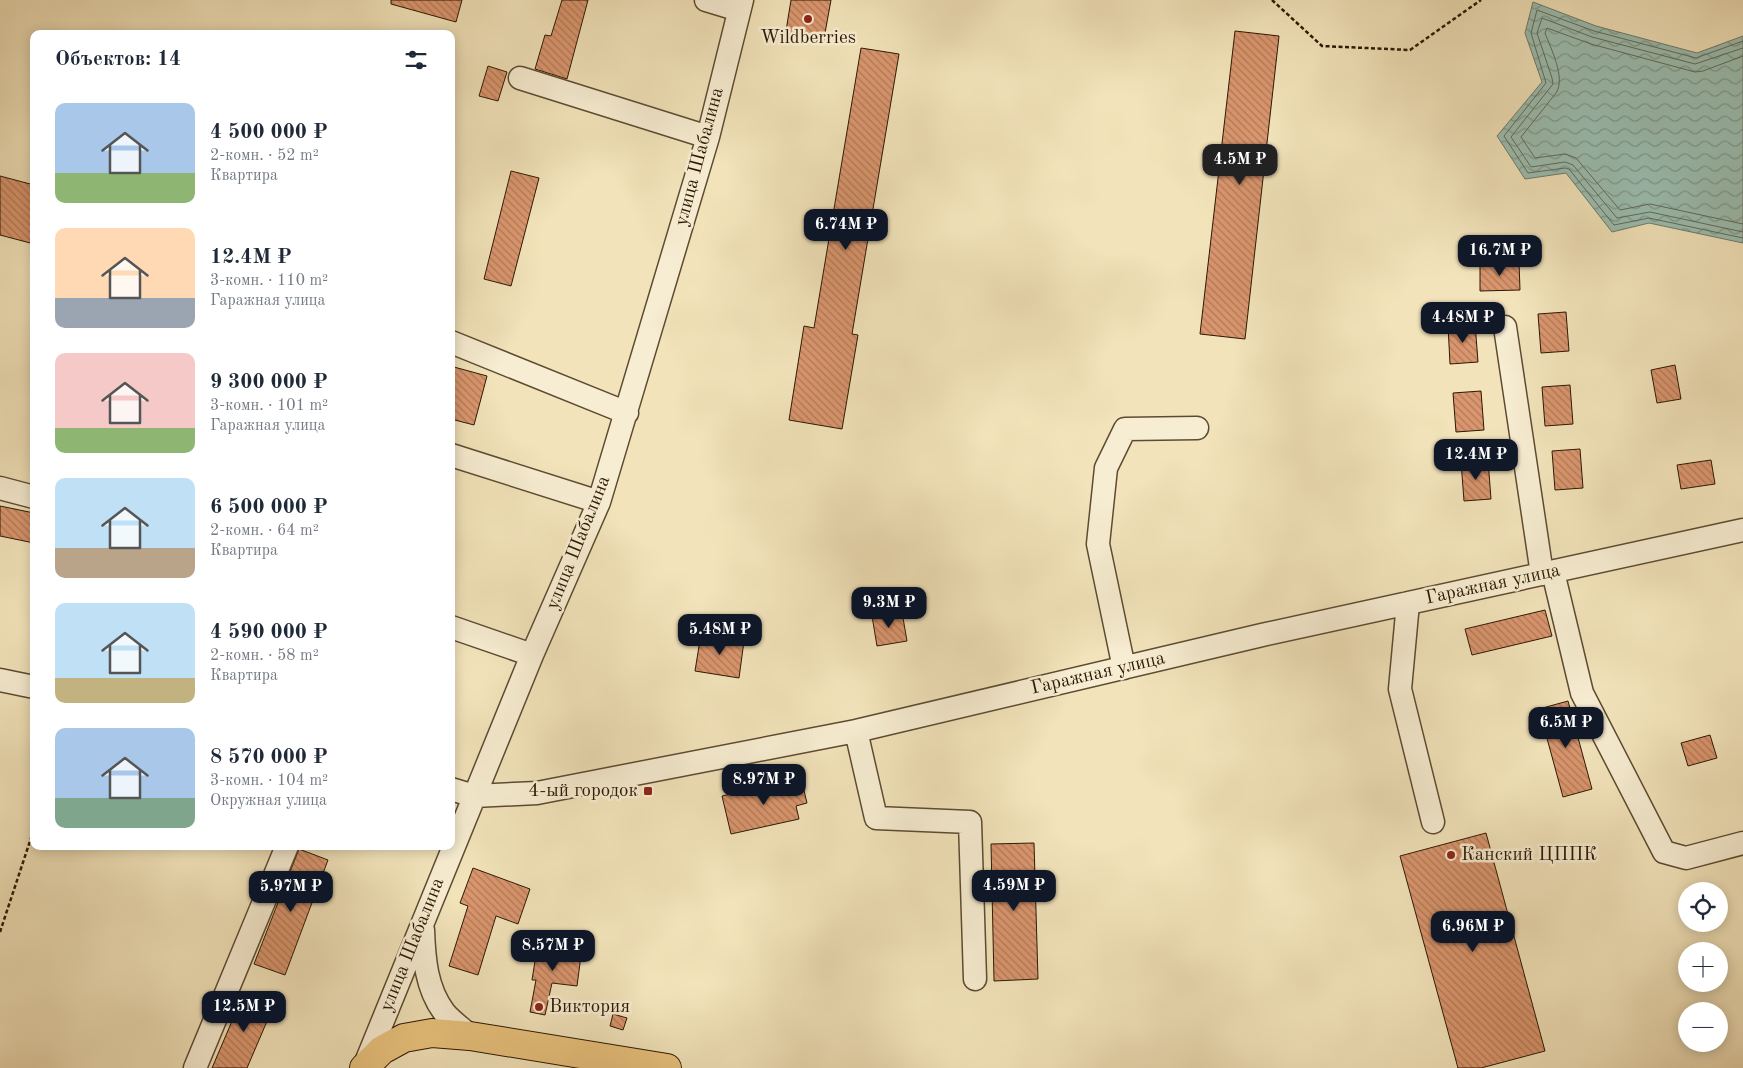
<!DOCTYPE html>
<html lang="ru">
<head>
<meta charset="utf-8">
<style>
	body { margin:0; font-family:"Old Standard TT",serif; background:#f6f6f7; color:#1f2937; height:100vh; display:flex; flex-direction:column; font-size:19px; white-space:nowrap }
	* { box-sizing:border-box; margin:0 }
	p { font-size:16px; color:#747a83 }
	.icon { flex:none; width:28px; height:28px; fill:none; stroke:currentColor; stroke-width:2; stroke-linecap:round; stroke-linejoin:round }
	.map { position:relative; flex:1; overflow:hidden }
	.side { position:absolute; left:30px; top:30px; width:425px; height:820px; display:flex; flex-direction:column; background:#fff; border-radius:10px; box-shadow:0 2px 12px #0003 }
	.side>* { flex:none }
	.fabs { position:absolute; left:1678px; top:882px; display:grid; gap:10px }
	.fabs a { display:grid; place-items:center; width:50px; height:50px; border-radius:50%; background:#fff; box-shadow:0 2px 12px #0003; font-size:25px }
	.price { position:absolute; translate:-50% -42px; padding:0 11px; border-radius:10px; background:#111827; color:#fff; font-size:16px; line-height:32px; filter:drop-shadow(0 1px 2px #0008) }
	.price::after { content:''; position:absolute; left:50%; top:30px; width:15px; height:11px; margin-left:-8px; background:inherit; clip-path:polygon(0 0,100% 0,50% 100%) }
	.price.current { background:#222; color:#fff }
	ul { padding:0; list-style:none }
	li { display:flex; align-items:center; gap:15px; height:125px; padding:0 25px }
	li span { display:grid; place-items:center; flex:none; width:140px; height:100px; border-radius:10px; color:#555 }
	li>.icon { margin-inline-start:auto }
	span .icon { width:60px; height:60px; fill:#fffc; stroke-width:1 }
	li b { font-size:21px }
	h2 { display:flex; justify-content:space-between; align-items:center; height:60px; padding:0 25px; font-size:21px }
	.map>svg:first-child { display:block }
</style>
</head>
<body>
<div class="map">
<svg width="1743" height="1068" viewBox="0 0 1743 1068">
	<defs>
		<pattern id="water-waves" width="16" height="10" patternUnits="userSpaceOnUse" patternTransform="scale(1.25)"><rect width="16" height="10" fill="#9bbeb1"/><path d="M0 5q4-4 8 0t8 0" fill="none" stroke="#7f998e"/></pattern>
		<pattern id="building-back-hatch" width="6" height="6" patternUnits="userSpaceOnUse" patternTransform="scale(1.25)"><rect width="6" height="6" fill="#da966e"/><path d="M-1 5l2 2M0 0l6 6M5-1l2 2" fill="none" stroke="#b17958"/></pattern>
	</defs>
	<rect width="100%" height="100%" fill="#f2e3ba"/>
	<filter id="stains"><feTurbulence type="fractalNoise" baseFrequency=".004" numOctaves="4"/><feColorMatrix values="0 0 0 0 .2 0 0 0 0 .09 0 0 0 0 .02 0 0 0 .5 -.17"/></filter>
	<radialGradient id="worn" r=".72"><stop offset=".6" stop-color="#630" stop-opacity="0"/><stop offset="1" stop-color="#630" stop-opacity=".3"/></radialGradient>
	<path fill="url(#water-waves)" stroke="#6e7c6b" d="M1533 2 1596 26 1697 53 1743 36V243L1649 223 1612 232 1566 173 1525 179 1497 136 1542 82 1525 33Z"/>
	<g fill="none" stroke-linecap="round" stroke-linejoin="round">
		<path stroke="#636b5a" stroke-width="1" d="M1743 41 1696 58 1594 31 1537 10 1531 33 1546 83 1504 136 1528 173 1565 168 1569 169 1614 225 1649 218 1743 238
			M1743 48 1695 64 1592 37 1542 18 1537 33 1552 78 1553 84 1511 137 1531 167 1565 162 1573 165 1617 218 1650 212 1743 232
			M1743 56 1703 71 1695 72 1591 44 1547 28 1545 33C1551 49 1566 78 1556 93L1521 137 1535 158 1565 154 1576 158 1620 210 1650 204 1743 224"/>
	</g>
	<path fill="url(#building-back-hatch)" stroke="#2b1803" d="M391 0H462L456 22 391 4Z
		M562 0H588L567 79 535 69 545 35 551 36Z
		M791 0H831L823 44 785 37Z
		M1235 31 1279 36 1245 339 1200 334Z
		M861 48 899 54 852 334 858 335 842 429 789 420 804 326 814 328Z
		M488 66 507 72 498 101 479 96Z
		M511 171 539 178 511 286 484 279Z
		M0 176 34 185V244L0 235Z
		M1519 262 1520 290 1480 291V263Z
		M1566 312 1569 351 1541 353 1538 314Z
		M1475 323 1478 362 1450 364 1448 325Z
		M1675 365 1681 399 1657 403 1651 370Z
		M454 367 487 376 474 425 451 419V378Z
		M1570 385 1573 424 1545 426 1542 387Z
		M1481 391 1484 430 1456 432 1453 393Z
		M1580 449 1583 488 1555 490 1552 451Z
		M1488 460 1491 499 1464 501 1461 462Z
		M1711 460 1715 484 1681 489 1677 465Z
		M0 506 34 513V543L0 536Z
		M1545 610 1552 636 1472 655 1465 629Z
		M902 612 907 641 877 646 872 616Z
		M701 634 744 641 739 678 695 671Z
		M1568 701 1592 789 1563 797 1539 709Z
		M1710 735 1717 758 1688 766 1681 743Z
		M801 778 807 803 796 806 799 819 731 834 722 796Z
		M1486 833 1545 1051 1481 1068H1458L1400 856Z
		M1034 843 1038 979 994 981 991 844Z
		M299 849 328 860 285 975 254 964Z
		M473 868 530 889 518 924 496 916 478 975 449 966 468 906 460 903Z
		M538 942 582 948 577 986 552 983 545 1015 530 1012 536 980H532Z
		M244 993 274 1005 247 1068H212Z
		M613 1014 627 1018 623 1030 610 1026Z"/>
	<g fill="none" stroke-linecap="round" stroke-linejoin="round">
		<g stroke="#5d4b31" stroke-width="25">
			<path id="minor" d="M706 0 739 10
				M520 78 708 137
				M1505 327 1542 574
				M451 342 627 413
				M451 455 599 502
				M0 488 34 497
				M1553 572 1582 693 1664 852 1686 858 1743 843
				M1408 603 1400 689 1433 822
				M451 627 532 655
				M1124 668 1098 544 1106 468 1125 429 1197 428
				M0 680 34 687
				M856 731 876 818 970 822 975 979
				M451 789 474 796 537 793 856 731 1262 635 1743 530
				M423 930C424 958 426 988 444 1012 451 1021 462 1028 470 1036
				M364 1067 532 655 599 502 708 137 742 0
				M195 1068 287 846"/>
		</g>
		<g stroke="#2b1803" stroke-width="30">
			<path id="major" d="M364 1068 382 1050 404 1038 432 1033 470 1036 667 1068"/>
		</g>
		<path stroke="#2b1803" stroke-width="2.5" stroke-dasharray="4 2.5" stroke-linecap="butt" d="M1272 0 1322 46 1410 50 1481 0
			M0 932 34 829"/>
		<use href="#minor" stroke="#f7edd2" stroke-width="22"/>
		<use href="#major" stroke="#e9c27d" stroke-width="28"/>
	</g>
	<g fill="#8f2418" stroke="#f7edd2" stroke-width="2">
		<circle cx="808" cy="19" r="5"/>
		<rect x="643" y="786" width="10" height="10" rx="2.5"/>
		<circle cx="1451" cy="855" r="5"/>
		<circle cx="539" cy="1007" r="5"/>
	</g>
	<g text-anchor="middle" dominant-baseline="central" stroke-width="5" stroke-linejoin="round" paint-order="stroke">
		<g font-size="19" fill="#2b1803" stroke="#f7edd2" text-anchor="start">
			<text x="808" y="38" text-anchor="middle">Wildberries</text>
			<text x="638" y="791" text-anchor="end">4-ый городок</text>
			<text x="1461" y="855">Канский ЦППК</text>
			<text x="549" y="1007">Виктория</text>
		</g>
		<g font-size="19" fill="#2b1803" stroke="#f7edd2">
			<text transform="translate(700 157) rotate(-75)">улица Шабалина</text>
			<text transform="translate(579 543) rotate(-68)">улица Шабалина</text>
			<text transform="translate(1493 585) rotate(-12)">Гаражная улица</text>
			<text transform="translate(1098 674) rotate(-13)">Гаражная улица</text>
			<text transform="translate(413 945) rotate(-68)">улица Шабалина</text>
		</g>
	</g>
	<rect width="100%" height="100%" filter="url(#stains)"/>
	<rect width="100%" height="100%" fill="url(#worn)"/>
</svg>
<div class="fabs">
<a><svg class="icon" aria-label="locate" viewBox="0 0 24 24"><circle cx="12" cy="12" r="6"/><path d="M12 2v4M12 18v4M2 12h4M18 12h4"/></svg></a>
<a>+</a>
<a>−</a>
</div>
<b class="price current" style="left:1240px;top:186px">4.5M ₽</b>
<b class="price" style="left:846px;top:251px">6.74M ₽</b>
<b class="price" style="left:1500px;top:277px">16.7M ₽</b>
<b class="price" style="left:1463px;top:344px">4.48M ₽</b>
<b class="price" style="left:1476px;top:481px">12.4M ₽</b>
<b class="price" style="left:889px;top:629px">9.3M ₽</b>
<b class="price" style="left:720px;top:656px">5.48M ₽</b>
<b class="price" style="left:1566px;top:749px">6.5M ₽</b>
<b class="price" style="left:764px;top:806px">8.97M ₽</b>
<b class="price" style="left:1014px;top:912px">4.59M ₽</b>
<b class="price" style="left:291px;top:913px">5.97M ₽</b>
<b class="price" style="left:1473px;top:953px">6.96M ₽</b>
<b class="price" style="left:553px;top:972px">8.57M ₽</b>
<b class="price" style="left:244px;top:1033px">12.5M ₽</b>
<section class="side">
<h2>Объектов: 14<svg class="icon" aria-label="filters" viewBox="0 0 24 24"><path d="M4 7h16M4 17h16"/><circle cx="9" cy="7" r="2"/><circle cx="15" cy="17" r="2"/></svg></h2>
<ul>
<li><span style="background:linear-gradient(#a9c7e8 70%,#8fb573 0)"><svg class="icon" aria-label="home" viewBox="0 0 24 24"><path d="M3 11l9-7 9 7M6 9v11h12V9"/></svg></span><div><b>4 500 000 ₽</b><p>2-комн. · 52 m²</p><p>Квартира</p></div></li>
<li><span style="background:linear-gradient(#ffd9b3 70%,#9aa5b1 0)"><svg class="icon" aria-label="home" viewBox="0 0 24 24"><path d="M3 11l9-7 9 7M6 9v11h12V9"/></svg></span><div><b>12.4M ₽</b><p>3-комн. · 110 m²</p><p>Гаражная улица</p></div></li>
<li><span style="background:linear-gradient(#f6c9c9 75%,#8fb573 0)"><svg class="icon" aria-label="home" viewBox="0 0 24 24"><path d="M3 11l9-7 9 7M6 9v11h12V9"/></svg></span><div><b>9 300 000 ₽</b><p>3-комн. · 101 m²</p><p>Гаражная улица</p></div></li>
<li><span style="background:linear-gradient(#bfe0f5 70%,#b9a48a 0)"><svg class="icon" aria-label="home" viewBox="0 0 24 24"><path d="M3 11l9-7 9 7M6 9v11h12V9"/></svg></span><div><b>6 500 000 ₽</b><p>2-комн. · 64 m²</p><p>Квартира</p></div></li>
<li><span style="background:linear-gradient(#bfe0f5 75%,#c2b280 0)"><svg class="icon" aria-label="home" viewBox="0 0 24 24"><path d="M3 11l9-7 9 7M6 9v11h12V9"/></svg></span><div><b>4 590 000 ₽</b><p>2-комн. · 58 m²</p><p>Квартира</p></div></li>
<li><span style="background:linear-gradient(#a9c7e8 70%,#7fa58c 0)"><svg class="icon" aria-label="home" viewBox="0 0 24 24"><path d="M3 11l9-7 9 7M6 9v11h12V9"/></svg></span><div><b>8 570 000 ₽</b><p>3-комн. · 104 m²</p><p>Окружная улица</p></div></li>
</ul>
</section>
</div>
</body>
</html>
